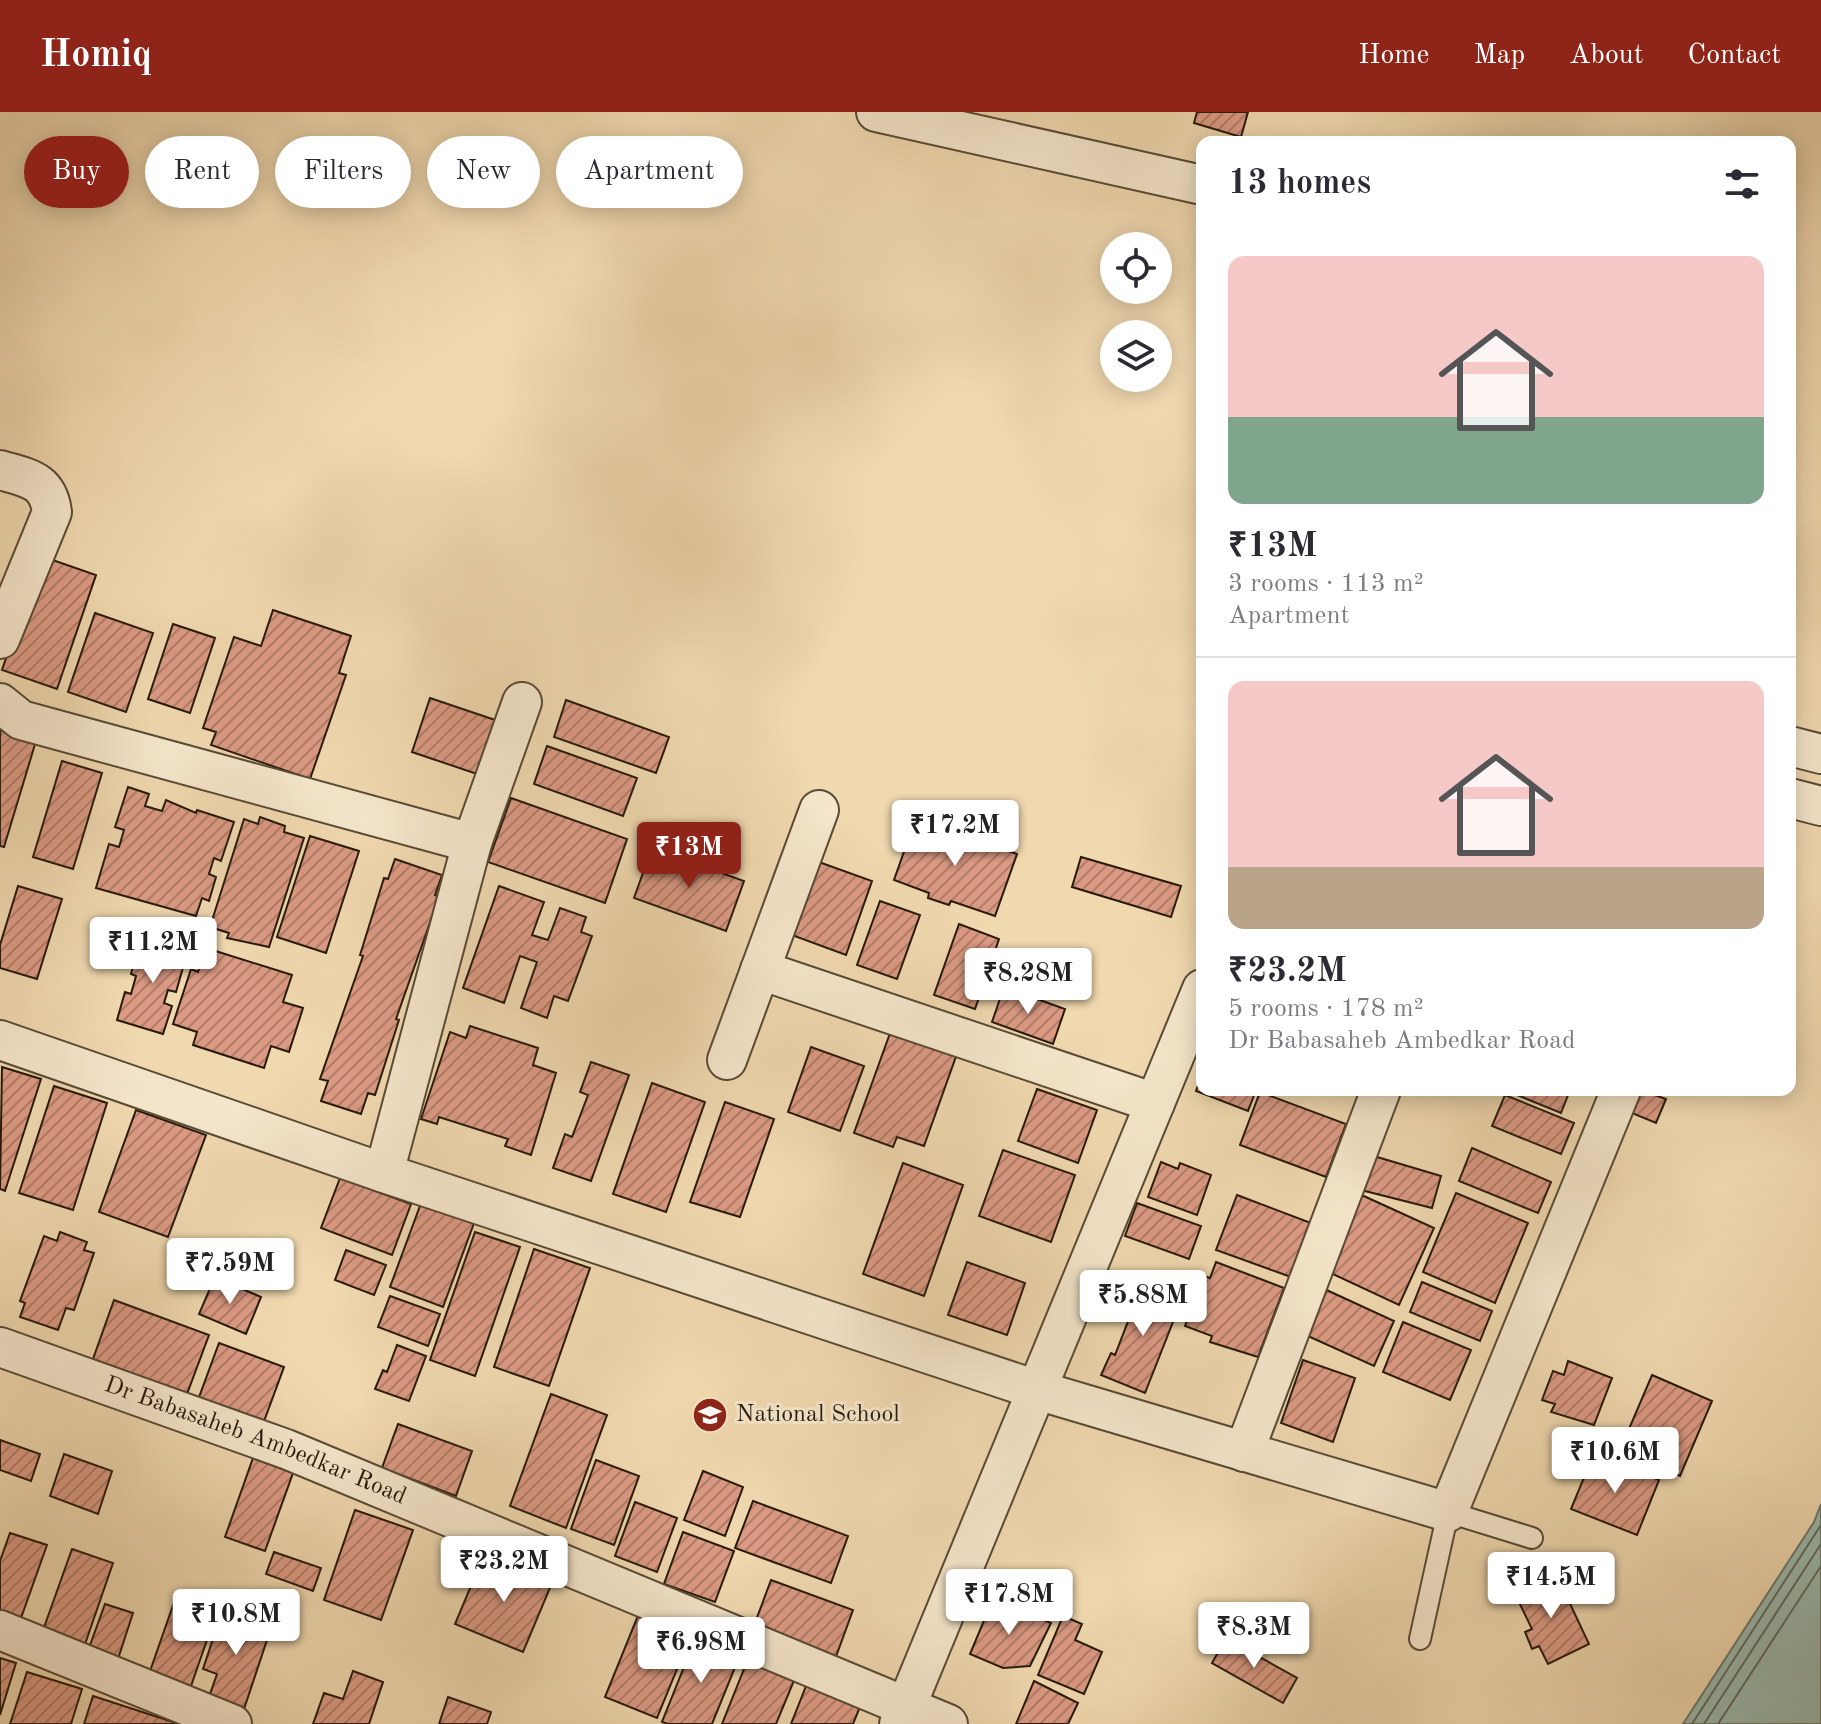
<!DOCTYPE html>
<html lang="en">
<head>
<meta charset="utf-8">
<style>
	body { margin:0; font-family:"Old Standard TT",serif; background:#f2f2f3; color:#2b2b33; height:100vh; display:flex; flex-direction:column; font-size:30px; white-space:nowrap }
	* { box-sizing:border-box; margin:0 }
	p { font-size:26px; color:#7c7c81 }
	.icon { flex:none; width:44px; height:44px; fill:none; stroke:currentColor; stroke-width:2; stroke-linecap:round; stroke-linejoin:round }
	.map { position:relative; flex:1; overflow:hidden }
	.drawer { position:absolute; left:1196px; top:24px; width:600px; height:960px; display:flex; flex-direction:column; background:#fff; border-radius:16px; box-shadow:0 4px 20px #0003 }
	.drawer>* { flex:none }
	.top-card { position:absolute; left:24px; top:24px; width:760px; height:72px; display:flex; gap:16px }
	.controls { position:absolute; left:1100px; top:120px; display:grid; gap:16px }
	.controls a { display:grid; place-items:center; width:72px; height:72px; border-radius:50%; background:#fff; box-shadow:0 4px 20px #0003; font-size:40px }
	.price { position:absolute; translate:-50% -68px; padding:0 18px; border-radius:8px; background:#fff; color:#222; font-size:26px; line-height:52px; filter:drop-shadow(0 2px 4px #0008) }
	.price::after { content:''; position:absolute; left:50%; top:48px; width:24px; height:18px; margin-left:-12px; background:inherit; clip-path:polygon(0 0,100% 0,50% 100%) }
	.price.current { background:#8f2418; color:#fff }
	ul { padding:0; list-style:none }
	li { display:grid; align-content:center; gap:16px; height:424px; padding:0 32px }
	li+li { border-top:2px solid #e1e1e2 }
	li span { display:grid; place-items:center; height:248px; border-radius:16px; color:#555 }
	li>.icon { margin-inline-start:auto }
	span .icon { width:144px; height:144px; fill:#fffc; stroke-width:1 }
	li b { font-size:34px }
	h2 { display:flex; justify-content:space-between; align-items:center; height:96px; padding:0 32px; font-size:34px }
	.chip { padding:0 28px; border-radius:36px; background:#fff; box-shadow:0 4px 20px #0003; font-size:28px; line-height:72px }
	.chip.current { background:#8f2418; color:#fff }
	header { display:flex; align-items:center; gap:48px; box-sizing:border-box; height:112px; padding:0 40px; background:#8f2418; color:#fff }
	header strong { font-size:38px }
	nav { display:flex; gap:44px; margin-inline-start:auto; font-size:28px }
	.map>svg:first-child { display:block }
</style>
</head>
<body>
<header>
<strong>Homiq</strong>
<nav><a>Home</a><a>Map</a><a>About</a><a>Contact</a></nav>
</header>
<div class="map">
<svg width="1821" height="1612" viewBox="0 0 1821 1612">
	<defs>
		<pattern id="building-hatch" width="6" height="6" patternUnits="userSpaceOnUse" patternTransform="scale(2)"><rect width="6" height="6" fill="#db9a83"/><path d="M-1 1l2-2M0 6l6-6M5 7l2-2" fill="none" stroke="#b27d6a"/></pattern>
	</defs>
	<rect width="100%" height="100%" fill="#f0d8af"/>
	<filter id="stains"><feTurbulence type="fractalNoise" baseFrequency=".0025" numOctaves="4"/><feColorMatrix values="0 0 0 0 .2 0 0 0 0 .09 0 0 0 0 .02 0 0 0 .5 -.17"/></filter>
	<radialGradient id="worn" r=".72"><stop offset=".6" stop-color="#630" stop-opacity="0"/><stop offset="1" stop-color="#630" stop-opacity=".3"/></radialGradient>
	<path fill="#9ab9ae" stroke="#6c796d" stroke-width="2" d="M1821 1392V1612H1683L1814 1410Z"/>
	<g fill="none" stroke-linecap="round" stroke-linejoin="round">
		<path stroke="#606a5d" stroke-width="2" d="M1692 1612 1821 1413
			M1704 1612 1821 1432
			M1718 1612 1821 1454"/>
	</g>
	<path fill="url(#building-hatch)" stroke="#271a0c" stroke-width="2" d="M1197 0H1248L1241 25 1194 11Z
		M41 444 96 463 57 577 2 558Z
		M273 498 351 524 339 561 346 563 310 667 211 633 216 620 203 616 234 525 261 534Z
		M95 501 153 521 126 600 68 580Z
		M173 512 215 526 190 601 148 587Z
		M430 586 498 609 480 663 412 640Z
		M566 588 669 625 656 661 554 625Z
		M0 618 36 629 4 735 0 734Z
		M547 634 637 666 623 704 534 672Z
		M62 649 102 661 73 757 33 745Z
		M128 675 149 682 145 694 162 699 166 688 196 701 197 698 234 710 221 749 214 746 209 762 216 765 209 789 202 786 196 804 96 776 109 732 119 735 124 718 115 715Z
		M511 686 627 727 605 791 488 750Z
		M260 705 285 714 284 720 304 726 269 835 227 826 229 821 210 815 244 707 258 712Z
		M916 706 1017 742 995 804 951 789 949 793 928 786 929 781 894 768Z
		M310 724 359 739 326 841 277 825Z
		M652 736 744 769 726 819 634 786Z
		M1081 745 1181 774 1171 805 1072 775Z
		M395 747 442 763 435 783 439 785 396 907 399 908 375 983 368 981 361 1002 321 989 328 969 320 967 363 844 360 843 384 766 388 767Z
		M816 749 872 769 846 843 789 822Z
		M18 774 62 787 37 867 0 856V833Z
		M499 774 544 790 532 823 548 828 560 796 586 805 581 820 592 824 568 889 554 884 547 906 521 896 537 850 520 844 504 891 463 876Z
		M880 789 920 803 897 867 857 853Z
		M959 812 999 827 975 897 934 883Z
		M142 824 188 838 176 880 168 878 164 891 172 894 163 922 117 908 125 880 131 882 136 864 131 862Z
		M206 836 292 863 283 890 303 896 289 940 271 934 264 956 193 933 197 920 173 912 191 857 198 860Z
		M1004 875 1065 897 1053 932 992 910Z
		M893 913 959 936 924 1034 897 1025 893 1035 854 1021Z
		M470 914 538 936 533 953 556 961 531 1043 505 1034 508 1027 439 1005 437 1012 421 1007 450 920 466 926Z
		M811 935 864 954 840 1019 788 1000Z
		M591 950 629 963 591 1069 553 1056 565 1022 572 1025 588 983 580 980Z
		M2 955 41 967 5 1079 0 1077Z
		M1202 963V978H1256L1248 999 1196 979Z
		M652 971 705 990 666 1100 613 1082Z
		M54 974 107 991 73 1098 19 1081Z
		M1037 977 1097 998 1078 1051 1018 1029Z
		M1505 978H1570L1561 1001Z
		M1641 978 1666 987 1656 1011 1632 1001Z
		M1260 980 1346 1012 1326 1065 1240 1033Z
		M1505 983 1574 1011 1561 1042 1492 1014Z
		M725 990 774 1007 740 1105 690 1090Z
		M136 998 206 1023 168 1125 99 1100Z
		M1472 1036 1551 1070 1538 1101 1459 1069Z
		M1003 1038 1075 1063 1051 1130 979 1104Z
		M1367 1042 1441 1064 1432 1096 1357 1077Z
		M1161 1050 1178 1057 1180 1051 1211 1063 1197 1103 1148 1085Z
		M903 1051 963 1073 924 1184 863 1162Z
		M340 1066 411 1092 392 1143 321 1116Z
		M1355 1080 1434 1116 1399 1193 1320 1156Z
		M1456 1081 1528 1111 1495 1191 1423 1160Z
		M424 1083 477 1103 443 1195 390 1175Z
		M1237 1083 1311 1111 1291 1165 1216 1138Z
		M1137 1091 1201 1114 1189 1147 1125 1124Z
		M60 1120 87 1130 84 1138 94 1141 74 1198 66 1196 58 1218 20 1205 25 1191 20 1189 44 1124 57 1129Z
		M475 1120 520 1135 475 1264 430 1248Z
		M534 1137 590 1156 549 1274 494 1255Z
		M346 1138 386 1153 374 1183 335 1168Z
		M967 1150 1025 1171 1007 1223 948 1203Z
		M1216 1150 1284 1176 1258 1245 1210 1230 1212 1224 1185 1214 1204 1164 1210 1166Z
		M215 1165 261 1185 246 1222 199 1202Z
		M1138 1170 1182 1187 1145 1281 1101 1263 1111 1241 1115 1243 1135 1191 1130 1189Z
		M1422 1170 1492 1199 1480 1229 1410 1200Z
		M1320 1175 1394 1209 1374 1254 1299 1220Z
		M390 1184 440 1202 428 1234 378 1215Z
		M114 1188 209 1223 187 1282 93 1247Z
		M1403 1210 1471 1238 1450 1288 1383 1260Z
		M219 1231 284 1255 263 1312 198 1288Z
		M397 1233 426 1244 409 1289 375 1277 383 1258 387 1260Z
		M1303 1248 1355 1266 1333 1330 1281 1311Z
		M1568 1249 1612 1266 1594 1313 1551 1300 1555 1292 1542 1288 1553 1259 1564 1263Z
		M1652 1263 1712 1289 1680 1364 1620 1338Z
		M551 1282 607 1303 566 1416 510 1394Z
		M398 1312 472 1339 456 1384 382 1356Z
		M0 1328 40 1342 31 1369 0 1358Z
		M64 1342 112 1359 98 1402 50 1384Z
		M253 1346 293 1361 265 1439 225 1425Z
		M1592 1346 1616 1356 1617 1351 1659 1368 1637 1423 1571 1397Z
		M596 1348 639 1364 614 1433 571 1417Z
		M703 1359 743 1375 725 1424 684 1408Z
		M753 1389 848 1424 831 1471 735 1436Z
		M635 1390 677 1406 657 1460 615 1444Z
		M355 1398 413 1418 381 1508 324 1488Z
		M683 1420 734 1439 715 1490 664 1472Z
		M10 1421 47 1433 21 1506 0 1499V1449Z
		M72 1437 113 1451 84 1535 42 1521Z
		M274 1440 321 1456 313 1479 266 1462Z
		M484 1443 552 1471 523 1540 455 1512Z
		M1556 1462 1589 1532 1548 1552 1539 1534 1532 1537 1525 1520 1532 1517 1515 1482Z
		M771 1468 853 1498 834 1550 752 1519Z
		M177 1482 218 1496 190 1577 149 1562Z
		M993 1487 1051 1511 1030 1554 1003 1556 970 1542Z
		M105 1492 133 1501 118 1547 89 1536Z
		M223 1497 272 1513 244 1597 209 1585 217 1562 203 1557Z
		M639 1501 691 1523 657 1606 605 1585Z
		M1063 1504 1082 1512 1075 1528 1102 1540 1084 1582 1038 1563Z
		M696 1525 740 1543 712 1612H668L662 1610Z
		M1226 1526 1297 1566 1283 1591 1212 1551Z
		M0 1546 16 1551 0 1603Z
		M748 1547 795 1566 776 1612H722Z
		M353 1559 383 1570 369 1612H313L324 1581 343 1587Z
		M27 1560 82 1577 71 1612H10Z
		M808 1569 862 1590 853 1612H791Z
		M1034 1569 1078 1591 1068 1612H1016Z
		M93 1584 179 1612H84Z
		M448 1585 491 1600 487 1612H439Z"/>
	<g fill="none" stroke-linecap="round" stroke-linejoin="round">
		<g stroke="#594a35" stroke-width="24">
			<path id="service" d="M1420 1527 1448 1400 1532 1426"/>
		</g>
		<g stroke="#594a35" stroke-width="42">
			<g id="minor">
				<path d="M876 0 1202 73"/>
				<path d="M0 358C28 366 48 368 52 400L0 527"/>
				<path d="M0 591 21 608 472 731"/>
				<path d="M1790 634 1821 642"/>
				<path d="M1790 686 1821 694"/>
				<path d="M760 858 1155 991"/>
				<path d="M0 928 384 1061 1037 1278 1448 1400 1621 978"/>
				<path d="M727 948 819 698"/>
				<path d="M384 1061 472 731 522 590"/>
				<path id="s1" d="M0 1235 286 1337 948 1612"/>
				<path d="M1244 1340 1381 978"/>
				<path d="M0 1518 232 1612"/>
				<path d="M899 1612 1202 877"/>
			</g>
		</g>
		<use href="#service" stroke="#f5e6cb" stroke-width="20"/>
		<use href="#minor" stroke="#f5e6cb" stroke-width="38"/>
	</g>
	<defs>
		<g id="school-disc" transform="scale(1.8)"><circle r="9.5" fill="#8f2418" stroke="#f5e6cb"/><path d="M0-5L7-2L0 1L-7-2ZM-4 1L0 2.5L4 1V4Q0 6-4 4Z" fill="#fff"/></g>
	</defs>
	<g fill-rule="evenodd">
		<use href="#school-disc" x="710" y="1303"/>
	</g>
	<g text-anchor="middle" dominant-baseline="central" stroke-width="6" stroke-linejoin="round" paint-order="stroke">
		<g font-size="24" fill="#271a0c" stroke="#f5e6cb" text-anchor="start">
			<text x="736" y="1303">National School</text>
		</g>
		<g font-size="24" fill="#271a0c" stroke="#f5e6cb">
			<text stroke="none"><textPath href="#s1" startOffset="272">Dr Babasaheb Ambedkar Road</textPath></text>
		</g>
	</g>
	<rect width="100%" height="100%" filter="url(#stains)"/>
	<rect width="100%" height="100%" fill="url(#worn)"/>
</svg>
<div class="controls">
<a><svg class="icon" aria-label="locate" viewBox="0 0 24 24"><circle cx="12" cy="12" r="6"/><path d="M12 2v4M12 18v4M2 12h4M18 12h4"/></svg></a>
<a><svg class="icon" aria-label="layers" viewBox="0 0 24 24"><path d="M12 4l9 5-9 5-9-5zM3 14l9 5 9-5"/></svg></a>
</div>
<b class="price" style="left:955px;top:756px">₹17.2M</b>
<b class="price current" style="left:689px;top:778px">₹13M</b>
<b class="price" style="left:153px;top:873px">₹11.2M</b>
<b class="price" style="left:1028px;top:904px">₹8.28M</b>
<b class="price" style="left:230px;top:1194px">₹7.59M</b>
<b class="price" style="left:1143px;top:1226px">₹5.88M</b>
<b class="price" style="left:1615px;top:1383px">₹10.6M</b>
<b class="price" style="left:504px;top:1492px">₹23.2M</b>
<b class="price" style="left:1551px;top:1508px">₹14.5M</b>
<b class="price" style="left:1009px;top:1525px">₹17.8M</b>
<b class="price" style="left:236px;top:1545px">₹10.8M</b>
<b class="price" style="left:1254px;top:1558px">₹8.3M</b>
<b class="price" style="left:701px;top:1573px">₹6.98M</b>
<div class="top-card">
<a class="chip current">Buy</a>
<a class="chip">Rent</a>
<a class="chip">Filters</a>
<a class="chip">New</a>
<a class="chip">Apartment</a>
</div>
<section class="drawer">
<h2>13 homes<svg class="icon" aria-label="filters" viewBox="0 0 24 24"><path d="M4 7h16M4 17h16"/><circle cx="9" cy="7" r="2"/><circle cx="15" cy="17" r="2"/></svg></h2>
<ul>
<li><span style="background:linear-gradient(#f6c9c9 65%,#7fa58c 0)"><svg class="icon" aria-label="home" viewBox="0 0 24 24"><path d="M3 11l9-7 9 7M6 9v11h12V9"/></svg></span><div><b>₹13M</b><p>3 rooms · 113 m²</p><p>Apartment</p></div></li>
<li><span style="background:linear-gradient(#f6c9c9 75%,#b9a48a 0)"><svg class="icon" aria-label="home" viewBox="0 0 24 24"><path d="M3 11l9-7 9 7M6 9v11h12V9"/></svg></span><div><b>₹23.2M</b><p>5 rooms · 178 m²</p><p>Dr Babasaheb Ambedkar Road</p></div></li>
</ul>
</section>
</div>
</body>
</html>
